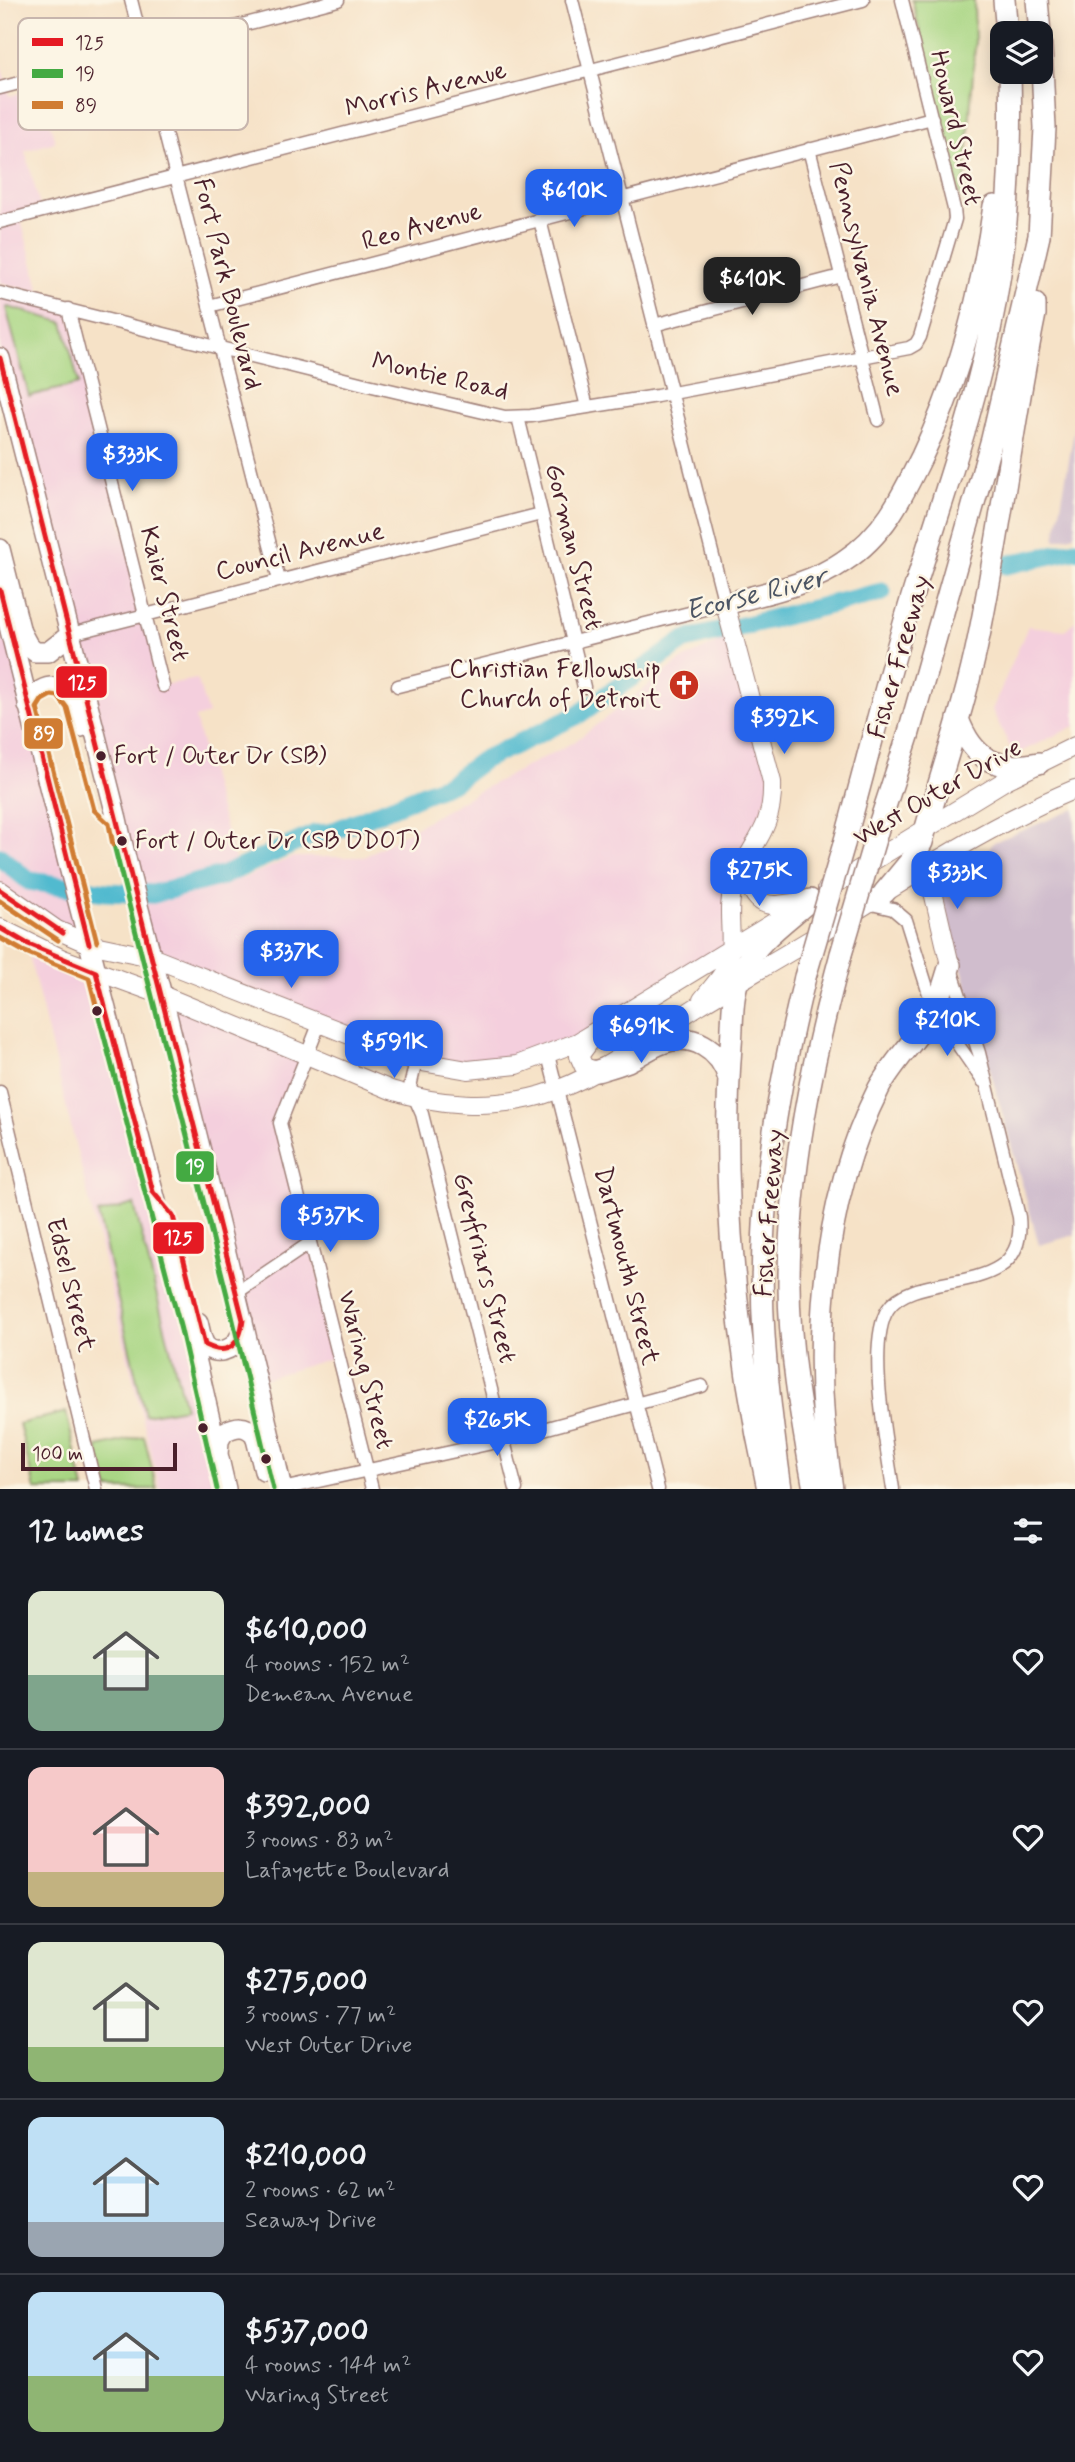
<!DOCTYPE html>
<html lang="en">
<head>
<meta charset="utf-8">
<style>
	body { margin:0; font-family:Mynerve,sans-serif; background:#242831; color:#f1f3f6; height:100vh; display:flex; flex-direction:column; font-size:26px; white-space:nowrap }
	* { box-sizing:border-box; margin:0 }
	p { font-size:23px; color:#9ea1a6 }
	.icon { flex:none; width:38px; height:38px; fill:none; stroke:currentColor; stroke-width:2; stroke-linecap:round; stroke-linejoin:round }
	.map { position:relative; height:1489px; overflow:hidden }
	.panel { display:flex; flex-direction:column; background:#171b24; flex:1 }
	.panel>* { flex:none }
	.controls { position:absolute; left:990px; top:21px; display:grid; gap:14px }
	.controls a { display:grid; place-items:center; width:63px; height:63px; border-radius:14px; background:#171b24; box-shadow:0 4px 18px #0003; font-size:35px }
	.scale { position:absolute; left:21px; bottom:18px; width:156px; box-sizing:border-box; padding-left:7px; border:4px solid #4a1f2b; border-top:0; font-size:19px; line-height:24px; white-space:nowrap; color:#4a1f2b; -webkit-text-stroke:5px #fcf5e5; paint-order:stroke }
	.price { position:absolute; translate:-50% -60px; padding:0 16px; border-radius:14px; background:#2563eb; color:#fff; font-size:23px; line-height:46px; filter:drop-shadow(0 2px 4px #0008) }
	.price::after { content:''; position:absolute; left:50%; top:42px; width:21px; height:16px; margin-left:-10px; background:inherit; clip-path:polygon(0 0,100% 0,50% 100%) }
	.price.current { background:#222; color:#fff }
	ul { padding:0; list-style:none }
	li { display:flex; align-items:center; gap:21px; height:175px; padding:0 28px }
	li+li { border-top:2px solid #363941 }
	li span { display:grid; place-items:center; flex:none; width:196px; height:140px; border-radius:14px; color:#555 }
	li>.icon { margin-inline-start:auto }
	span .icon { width:84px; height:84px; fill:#fffc; stroke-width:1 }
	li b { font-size:30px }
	h2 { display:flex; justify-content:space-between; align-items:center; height:84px; padding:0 28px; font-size:30px }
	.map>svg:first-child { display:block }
</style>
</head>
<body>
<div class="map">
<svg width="1075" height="1489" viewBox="0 0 1075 1489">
	<rect width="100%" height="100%" fill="#fcf5e5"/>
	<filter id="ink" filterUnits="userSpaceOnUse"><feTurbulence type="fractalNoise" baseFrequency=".0143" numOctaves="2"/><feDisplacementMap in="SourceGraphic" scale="14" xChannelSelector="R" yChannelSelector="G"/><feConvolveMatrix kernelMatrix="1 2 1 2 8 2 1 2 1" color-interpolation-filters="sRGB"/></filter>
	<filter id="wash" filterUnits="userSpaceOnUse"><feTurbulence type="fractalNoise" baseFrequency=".00686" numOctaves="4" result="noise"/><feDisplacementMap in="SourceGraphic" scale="28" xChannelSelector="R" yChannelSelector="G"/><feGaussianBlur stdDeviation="1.57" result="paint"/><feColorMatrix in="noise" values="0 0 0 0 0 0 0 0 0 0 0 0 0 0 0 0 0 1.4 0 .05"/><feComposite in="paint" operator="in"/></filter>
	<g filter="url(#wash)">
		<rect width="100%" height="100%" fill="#f6e2c7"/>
		<path fill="#f4cfdd" d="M0 60 9 96 41 88 55 142 25 151 40 206 19 212 40 292 0 283Z
			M0 293 68 309 163 685 197 679 208 714 195 718 215 793 241 879 293 857H364L475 793 574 742 680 661 733 635 772 782 737 878 729 949 548 1055 435 1065 151 957 0 358Z
			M0 590 89 944 0 890Z
			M1075 621V726L1014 755 992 710 1028 626 1065 630Z
			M26 943 96 972 226 1489H160Z
			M162 995 307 1055 280 1123 338 1356 257 1381Z"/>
		<path fill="#d0bdcd" d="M1075 426V535L1055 540Z
			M1075 809V1235L1039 1245 938 883 984 855 994 842Z"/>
		<path fill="#a7d582" stroke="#787a56" stroke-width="2" d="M912 0H974L975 45 964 198 960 197Z
			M8 307 63 322 79 384 29 396 6 308Z
			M134 1204 185 1408 145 1415 98 1214Z
			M66 1412 84 1489H35L19 1424Z
			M144 1436 157 1489H108L97 1447Z"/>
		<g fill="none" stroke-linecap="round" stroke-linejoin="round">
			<path stroke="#51bacf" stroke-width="19" d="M1006 565 1075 550
				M0 857 29 881 106 892 153 894 222 876 315 834 329 833 453 782 483 760 578 715 685 640 882 592"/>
		</g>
	</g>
	<g filter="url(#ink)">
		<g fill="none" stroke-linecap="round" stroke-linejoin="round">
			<g stroke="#a08079" stroke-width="15">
				<path id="street" d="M131 0 279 580
					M0 88 338 0
					M809 149 878 420
					M540 220 587 407
					M0 222 863 0
					M0 293 368 385 505 417 531 416 657 396 909 348 916 344 920 337 955 219 954 209 902 0
					M209 306 932 118
					M68 309 163 686
					M654 325 841 276
					M518 417 584 687
					M71 634 541 514
					M398 686 725 604 572 0
					M867 903 893 909 906 920 934 1010 983 1081
					M320 1022 280 1123 372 1489
					M548 1055 658 1489
					M416 1061 410 1087 422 1114 516 1489
					M0 1092 96 1489
					M236 1293 310 1243
					M282 1489 492 1443 702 1386
					M893 1489C887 1448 866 1343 888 1309 916 1266 1028 1303 1019 1217L979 1053 950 966"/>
			</g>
			<g stroke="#a08079" stroke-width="20">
				<path id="secondary" d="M944 859 937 867 931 883 950 965
					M743 867C757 914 767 907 810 900
					M827 889 1006 780 1075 746
					M0 890 57 930 89 944 151 957 416 1061 468 1070 517 1065 578 1042 776 921
					M0 928 63 959 162 995 391 1090C439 1106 492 1109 542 1095 599 1078 648 1037 698 1006 741 980 784 956 826 930 906 879 987 826 1075 789
					M702 1000C711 988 726 974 729 959 734 936 726 911 733 888 747 845 774 835 772 782L725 604
					M593 1037 579 1056 584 1067 597 1071"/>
			</g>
			<g stroke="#a08079" stroke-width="22">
				<path id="primary" d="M0 358 117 819C130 880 147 939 163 999 204 1162 245 1325 282 1489
					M0 549 21 632 28 645 35 652H48L71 634
					M0 590 69 867 189 1328 226 1489
					M28 706C38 683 63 679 75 704 78 711 79 719 81 727
					M198 1322C200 1329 201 1339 205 1345 214 1357 234 1350 239 1338 242 1333 242 1327 243 1321
					M218 1455 219 1441 224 1432C236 1426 245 1424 255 1435L264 1471"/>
			</g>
			<g stroke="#a08079" stroke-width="24">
				<path id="highway" d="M1004 0 1007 33
					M1037 0 1040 33
					M725 604C765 593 810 585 844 561 884 535 902 497 922 456 960 376 982 293 994 206
					M958 719C973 759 996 772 1039 763
					M880 822 908 736 992 439 1039 236 1045 128 1041 46
					M844 844C868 758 889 670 916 584 945 491 978 400 995 304 1009 228 1012 149 1010 72
					M884 893 913 858 922 842C941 773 965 706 979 636 1001 529 1013 421 1035 314V304
					M597 1071C607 1068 618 1065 628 1061 639 1056 650 1047 662 1043 691 1031 721 1049 729 1079
					M768 1489C737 1349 720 1189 731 1046 733 1022 731 994 741 972 755 942 785 922 810 900
					M781 1489C774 1438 767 1387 764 1335 756 1214 776 1095 805 977
					M814 1489C802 1421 789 1353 789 1284 789 1172 812 1061 841 954
					M832 1489C811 1359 818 1208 879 1088 894 1060 919 1038 934 1010 941 997 945 980 950 965"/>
			</g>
			<use href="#street" stroke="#fff" stroke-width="12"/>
			<use href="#secondary" stroke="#fff" stroke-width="18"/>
			<use href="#primary" stroke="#fff" stroke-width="19"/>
			<use href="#highway" stroke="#fff" stroke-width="21"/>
			<g stroke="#a08079" stroke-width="24" stroke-linecap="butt">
				<path id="highway-bridge" d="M841 954 880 822
					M805 977 844 844"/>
			</g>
			<use href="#highway-bridge" stroke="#fff" stroke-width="21"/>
			<g stroke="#fcf5e5" stroke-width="10">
				<path id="bus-1" d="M0 358 243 1320C240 1344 229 1357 205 1345L173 1216 153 1192 96 972 26 943 0 928
					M0 590 89 944
					M0 890 63 933"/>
			</g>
			<g stroke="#fcf5e5" stroke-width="10">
				<path id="bus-2" d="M114 845 227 1295 273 1489
					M97 1009 181 1330 217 1489"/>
			</g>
			<g stroke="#fcf5e5" stroke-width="10">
				<path id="bus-3" d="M0 901 58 940
					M0 938 23 951 89 978 97 1009
					M97 942 37 708 42 700 51 695 58 696 67 708 94 810 109 824 113 845"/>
			</g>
			<use href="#bus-1" stroke="#e51a23" stroke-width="5"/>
			<use href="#bus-2" stroke="#44aa42" stroke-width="5"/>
			<use href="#bus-3" stroke="#d07c32" stroke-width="5"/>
		</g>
	</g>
	<defs>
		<g id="church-disc" transform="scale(1.575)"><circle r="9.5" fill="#c8321e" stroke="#fcf5e5"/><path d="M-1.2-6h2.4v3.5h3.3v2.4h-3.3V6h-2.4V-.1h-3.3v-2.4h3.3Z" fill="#fff"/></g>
	</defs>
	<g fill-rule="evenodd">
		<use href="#church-disc" x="684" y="685"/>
	</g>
	<g fill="#4a1f2b" stroke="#fcf5e5" stroke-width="2.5">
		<circle cx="101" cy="756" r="6"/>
		<circle cx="122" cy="841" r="6"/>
		<circle cx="97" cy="1011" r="6"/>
		<circle cx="203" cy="1428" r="6"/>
		<circle cx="266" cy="1459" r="6"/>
	</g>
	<g text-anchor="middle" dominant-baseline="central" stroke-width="5" stroke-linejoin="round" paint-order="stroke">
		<g font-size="24" fill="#4a1f2b" stroke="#fcf5e5" text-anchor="start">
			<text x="114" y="756">Fort / Outer Dr (SB)</text>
			<text x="135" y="841">Fort / Outer Dr (SB DDOT)</text>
		</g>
		<g font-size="26" fill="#4a1f2b" stroke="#fcf5e5">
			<text transform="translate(426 90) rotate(-14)">Morris Avenue</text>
			<text transform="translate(955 128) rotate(77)">Howard Street</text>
			<text transform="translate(422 227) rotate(-15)">Reo Avenue</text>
			<text transform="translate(866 279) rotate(76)">Pennsylvania Avenue</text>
			<text transform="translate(227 284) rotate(76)">Fort Park Boulevard</text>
			<text transform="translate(440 377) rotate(13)">Montie Road</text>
			<text transform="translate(573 547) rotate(76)">Gorman Street</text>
			<text transform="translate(300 552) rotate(-14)">Council Avenue</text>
			<text transform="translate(164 594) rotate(76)">Kaier Street</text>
			<text transform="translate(900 657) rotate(-74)">Fisher Freeway</text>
			<text transform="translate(938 793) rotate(-30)">West Outer Drive</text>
			<text transform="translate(770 1213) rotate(-86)">Fisher Freeway</text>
			<text transform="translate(626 1266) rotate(76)">Dartmouth Street</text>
			<text transform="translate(484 1268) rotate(76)">Greyfriars Street</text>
			<text transform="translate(70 1285) rotate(76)">Edsel Street</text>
			<text transform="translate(365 1370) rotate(76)">Waring Street</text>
		</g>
		<g font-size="26" fill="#4a1f2b" stroke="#fcf5e5" text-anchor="end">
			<text x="661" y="670">Christian Fellowship<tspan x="661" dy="30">Church of Detroit</tspan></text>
		</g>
		<g font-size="28" font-style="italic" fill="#4c5564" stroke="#fcf5e5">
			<text transform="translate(756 595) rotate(-14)">Ecorse River</text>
		</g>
	</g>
	<rect x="18" y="18" width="230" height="112" rx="10" fill="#fcf5e5" stroke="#c7b5ad" stroke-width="2"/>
	<rect x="32" y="38" width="31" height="8" fill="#e51a23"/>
	<rect x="32" y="69" width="31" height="9" fill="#44aa42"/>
	<rect x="32" y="101" width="31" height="8" fill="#d07c32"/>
	<g font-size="19" fill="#4a1f2b">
		<text x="75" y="49">125</text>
		<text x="75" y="80">19</text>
		<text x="75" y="112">89</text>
	</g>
	<g stroke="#fcf5e5" stroke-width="2.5">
		<rect x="55" y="665" width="53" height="34" rx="7" fill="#e51a23"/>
		<rect x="23" y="717" width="41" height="33" rx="7" fill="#d07c32"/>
		<rect x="175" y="1150" width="40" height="33" rx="7" fill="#44aa42"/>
		<rect x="152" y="1221" width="53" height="34" rx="7" fill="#e51a23"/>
	</g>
	<g font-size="19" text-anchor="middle" font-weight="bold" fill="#fff">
		<text x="82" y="689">125</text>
		<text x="44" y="740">89</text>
		<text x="195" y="1173">19</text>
		<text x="178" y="1244">125</text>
	</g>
</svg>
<div class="controls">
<a><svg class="icon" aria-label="layers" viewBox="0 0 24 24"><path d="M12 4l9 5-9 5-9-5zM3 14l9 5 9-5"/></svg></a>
</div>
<div class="scale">100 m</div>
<b class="price" style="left:574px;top:229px">$610K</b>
<b class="price current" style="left:752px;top:317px">$610K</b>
<b class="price" style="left:132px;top:493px">$333K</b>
<b class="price" style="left:784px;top:756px">$392K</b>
<b class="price" style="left:759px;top:908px">$275K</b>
<b class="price" style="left:957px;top:911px">$333K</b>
<b class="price" style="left:291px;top:990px">$337K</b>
<b class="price" style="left:947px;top:1058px">$210K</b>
<b class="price" style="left:641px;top:1065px">$691K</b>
<b class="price" style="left:394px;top:1080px">$591K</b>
<b class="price" style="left:330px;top:1254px">$537K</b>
<b class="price" style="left:497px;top:1458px">$265K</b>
</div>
<section class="panel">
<h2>12 homes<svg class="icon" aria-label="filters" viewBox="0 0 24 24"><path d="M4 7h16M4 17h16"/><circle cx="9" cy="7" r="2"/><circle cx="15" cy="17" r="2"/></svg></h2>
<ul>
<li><span style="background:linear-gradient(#dfe7d0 60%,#7fa58c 0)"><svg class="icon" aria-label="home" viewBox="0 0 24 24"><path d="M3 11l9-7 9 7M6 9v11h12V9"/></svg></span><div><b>$610,000</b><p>4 rooms · 152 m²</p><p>Demean Avenue</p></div><svg class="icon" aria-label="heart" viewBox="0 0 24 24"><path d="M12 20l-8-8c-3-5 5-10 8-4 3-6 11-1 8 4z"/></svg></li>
<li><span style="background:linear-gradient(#f6c9c9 75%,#c2b280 0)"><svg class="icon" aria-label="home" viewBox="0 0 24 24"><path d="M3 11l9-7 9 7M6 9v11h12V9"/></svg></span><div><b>$392,000</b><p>3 rooms · 83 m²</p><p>Lafayette Boulevard</p></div><svg class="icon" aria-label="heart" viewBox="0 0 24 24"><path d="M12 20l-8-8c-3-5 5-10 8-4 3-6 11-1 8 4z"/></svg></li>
<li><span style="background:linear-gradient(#dfe7d0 75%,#8fb573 0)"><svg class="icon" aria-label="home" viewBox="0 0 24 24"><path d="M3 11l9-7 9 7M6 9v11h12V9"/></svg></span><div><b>$275,000</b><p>3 rooms · 77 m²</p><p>West Outer Drive</p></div><svg class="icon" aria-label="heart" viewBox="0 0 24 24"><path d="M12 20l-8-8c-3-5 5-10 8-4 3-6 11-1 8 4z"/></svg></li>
<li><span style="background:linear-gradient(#bfe0f5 75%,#9aa5b1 0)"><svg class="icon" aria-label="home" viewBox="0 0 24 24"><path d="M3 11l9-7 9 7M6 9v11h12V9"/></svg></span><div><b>$210,000</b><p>2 rooms · 62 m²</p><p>Seaway Drive</p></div><svg class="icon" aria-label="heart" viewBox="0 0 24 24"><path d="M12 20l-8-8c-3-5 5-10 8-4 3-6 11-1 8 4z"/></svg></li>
<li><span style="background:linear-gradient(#bfe0f5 60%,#8fb573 0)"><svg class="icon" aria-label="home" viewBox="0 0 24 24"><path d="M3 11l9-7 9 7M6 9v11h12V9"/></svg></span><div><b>$537,000</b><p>4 rooms · 144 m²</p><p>Waring Street</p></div><svg class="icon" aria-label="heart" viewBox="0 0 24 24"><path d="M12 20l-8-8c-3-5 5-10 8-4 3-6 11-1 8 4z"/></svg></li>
</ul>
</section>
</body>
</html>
